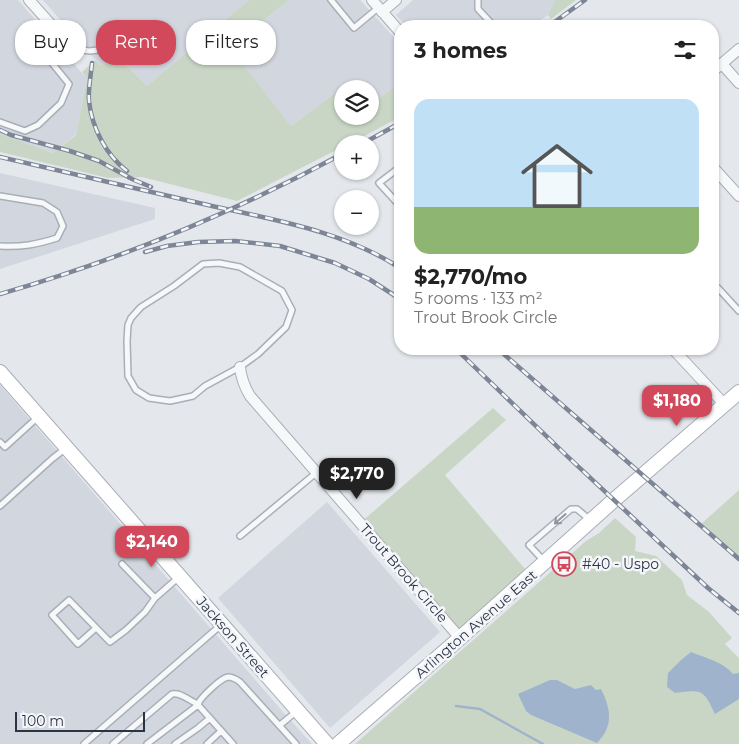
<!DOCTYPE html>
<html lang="en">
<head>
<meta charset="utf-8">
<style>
	body { margin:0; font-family:Montserrat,sans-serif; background:#f2f2f2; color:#222; height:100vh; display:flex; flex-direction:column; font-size:19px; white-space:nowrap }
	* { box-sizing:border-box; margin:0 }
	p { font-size:16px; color:#767676 }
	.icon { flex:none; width:28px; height:28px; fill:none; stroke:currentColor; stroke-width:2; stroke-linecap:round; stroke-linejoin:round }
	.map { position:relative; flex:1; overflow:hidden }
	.sheet { position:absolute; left:394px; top:20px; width:325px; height:335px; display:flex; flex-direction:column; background:#fff; border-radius:20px; box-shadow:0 1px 4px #0004 }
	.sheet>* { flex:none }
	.hud { position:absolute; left:15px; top:20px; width:304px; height:45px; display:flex; gap:10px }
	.buttons { position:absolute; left:334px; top:80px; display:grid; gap:10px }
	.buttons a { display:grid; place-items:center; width:45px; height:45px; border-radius:50%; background:#fff; box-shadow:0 1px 4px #0004; font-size:25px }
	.scale { position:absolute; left:15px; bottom:12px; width:130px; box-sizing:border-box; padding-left:5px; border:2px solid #2b3445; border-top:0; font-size:14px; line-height:18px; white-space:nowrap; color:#2b3445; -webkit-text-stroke:4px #f4f6f9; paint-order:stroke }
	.price { position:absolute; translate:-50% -42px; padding:0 11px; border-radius:10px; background:#d1495b; color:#fff; font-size:16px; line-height:32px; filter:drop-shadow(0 1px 2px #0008) }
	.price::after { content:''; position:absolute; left:50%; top:30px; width:15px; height:11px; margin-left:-8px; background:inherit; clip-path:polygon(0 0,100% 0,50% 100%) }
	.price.selected { background:#222; color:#fff }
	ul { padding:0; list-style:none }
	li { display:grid; align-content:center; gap:10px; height:265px; padding:0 20px }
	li+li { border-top:1px solid #e0e0e0 }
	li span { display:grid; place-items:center; height:155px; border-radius:15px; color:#555 }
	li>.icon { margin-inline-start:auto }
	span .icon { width:90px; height:90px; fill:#fffc; stroke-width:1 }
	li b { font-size:21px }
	h2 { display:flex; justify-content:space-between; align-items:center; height:60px; padding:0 20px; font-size:21px }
	.pill { padding:0 18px; border-radius:20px; background:#fff; box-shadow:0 1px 4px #0004; font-size:18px; line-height:45px }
	.pill.selected { background:#d1495b; color:#fff }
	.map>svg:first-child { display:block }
</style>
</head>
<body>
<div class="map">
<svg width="739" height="744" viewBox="0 0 739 744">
	<rect width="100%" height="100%" fill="#e4e7ec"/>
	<path fill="#d2d6de" d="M0 0H18L87 79 76 134 53 153 0 134Z
		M43 0H249L147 86 122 61 100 65Z
		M289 0H360L400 44V83L370 105V89H355L350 82 291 126 228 47Z
		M413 0H555L548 15 532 26H406L396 15Z
		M0 173 155 208V219L0 269Z
		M0 385 283 712 312 744H0Z
		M327 502 440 632 330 728 218 598Z"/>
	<path fill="#c9d6c5" d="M249 0H289L229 47 291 126 350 82 355 89H342V116H370V105L400 83V117L349 144H342V147L237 201 142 177 108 178 0 152V134L53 153 76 135 87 79 82 72 95 60 100 65 122 61 147 86Z
		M555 0H576L551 19 548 15Z
		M493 408 506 420 445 475 531 576 460 638 360 523Z
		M739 490V559L700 525Z
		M615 518 636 537 635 551 656 556 682 580 687 595 709 612 732 638 725 644 739 658V744H355L586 541 599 533Z"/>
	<path fill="#9fb4cc" d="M691 652C706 658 723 662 733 674L739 673V699L715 714C704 690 702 689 675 693L667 687 668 673 681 660Z
		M550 680H557L575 689 591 685 596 690 601 689C611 709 614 726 597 743L531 715 526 711 518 694Z"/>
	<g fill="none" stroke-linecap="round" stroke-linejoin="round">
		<path stroke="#9fb4cc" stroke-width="2.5" d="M456 706 480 709 543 744"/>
		<g stroke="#a9aeb7" stroke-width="8">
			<path id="lane" d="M331 0 354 28 378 8
				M478 0V9L493 25 492 26
				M73 49 90 51 105 49 132 26 160 60
				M0 122 25 131 38 125 61 103 69 84 39 47 56 30
				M400 167 379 183 400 206
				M0 196 43 203 57 212 63 226 57 238C35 245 22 247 0 246
				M219 263 240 267 282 291 292 310 286 327 258 354 240 367 205 386 193 396 170 401 149 398 136 390 128 376 127 341 128 325 131 318 141 307 174 286 203 264Z
				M718 288 739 311
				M579 350 580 349
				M0 442 5 447 38 417
				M0 506 52 459 66 448
				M240 536 316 473
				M544 561 529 545 571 509H577L589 519
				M122 564 155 598
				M96 628 78 644 52 615 69 600 110 642 126 630 145 612 155 598 179 577
				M280 725 297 711
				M84 744 221 625
				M113 744 172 694C181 692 189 701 198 704
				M147 744 198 705
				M175 744 198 728 210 718
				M207 744 221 731
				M233 744 199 706 198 704C201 697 221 678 228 677 233 677 236 679 240 682L296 744"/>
		</g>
		<g stroke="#a9aeb7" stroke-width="12">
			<path id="street" d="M29 0 73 49
				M372 0 400 32
				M382 12 396 0
				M722 64 739 83
				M712 72 739 49
				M712 166 739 196
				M673 349 725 405
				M240 367C241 378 244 386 250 396L460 638"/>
		</g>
		<g stroke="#a9aeb7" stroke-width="16">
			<path id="secondary" d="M0 372 327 744
				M338 744 460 638 614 500 739 392"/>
		</g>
		<use href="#lane" stroke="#f7f8fa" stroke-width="5"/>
		<use href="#street" stroke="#f7f8fa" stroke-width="10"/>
		<use href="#secondary" stroke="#fff" stroke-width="14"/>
		<g stroke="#7d8696" stroke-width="4.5">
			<path id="rail" d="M549 26 585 0
				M92 63C91 75 88 89 89 101 92 128 106 155 127 171
				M0 130 11 135 70 151 99 161 132 179 151 187
				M362 144 400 123
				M0 157C66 172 133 188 199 203 268 219 340 229 400 268
				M145 252 167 246 198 242 235 241 280 246 335 263 369 279 400 299
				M0 294C119 260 233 213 342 154
				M456 349 567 456 708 588 739 613
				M498 349 739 559"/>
		</g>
		<use href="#rail" stroke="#f4f6f9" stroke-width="2.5" stroke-dasharray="8" stroke-linecap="butt"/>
	</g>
	<defs><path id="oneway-shaft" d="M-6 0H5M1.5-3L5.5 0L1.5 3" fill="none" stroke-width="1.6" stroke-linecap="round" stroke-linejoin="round" transform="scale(1.25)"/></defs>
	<use stroke="#9196a0" href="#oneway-shaft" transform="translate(560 519) rotate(139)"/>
	<defs>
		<g id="bus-ring" transform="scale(1.25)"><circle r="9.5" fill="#f4f6f9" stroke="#d1495b" stroke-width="1.5"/><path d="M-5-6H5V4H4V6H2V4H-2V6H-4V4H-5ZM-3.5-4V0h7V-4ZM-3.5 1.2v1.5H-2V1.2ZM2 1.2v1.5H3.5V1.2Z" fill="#d1495b"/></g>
	</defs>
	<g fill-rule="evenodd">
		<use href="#bus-ring" x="564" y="564"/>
	</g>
	<g text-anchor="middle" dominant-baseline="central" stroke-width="5" stroke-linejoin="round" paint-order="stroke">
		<g font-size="14" fill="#2b3445" stroke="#f4f6f9" text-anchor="start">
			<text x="582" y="564">#40 - Uspo</text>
		</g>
		<g font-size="14" fill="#2b3445" stroke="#f4f6f9">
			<text transform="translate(404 573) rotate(49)">Trout Brook Circle</text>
			<text transform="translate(476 624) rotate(-41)">Arlington Avenue East</text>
			<text transform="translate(233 637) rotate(49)">Jackson Street</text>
		</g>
	</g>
</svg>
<div class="buttons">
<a><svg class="icon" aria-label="layers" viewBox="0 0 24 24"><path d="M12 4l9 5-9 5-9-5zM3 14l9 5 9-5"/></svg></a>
<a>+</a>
<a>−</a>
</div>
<div class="scale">100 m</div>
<b class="price" style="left:677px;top:427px">$1,180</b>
<b class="price selected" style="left:357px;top:500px">$2,770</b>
<b class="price" style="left:152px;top:568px">$2,140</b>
<div class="hud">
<a class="pill">Buy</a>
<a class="pill selected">Rent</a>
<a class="pill">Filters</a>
</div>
<section class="sheet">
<h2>3 homes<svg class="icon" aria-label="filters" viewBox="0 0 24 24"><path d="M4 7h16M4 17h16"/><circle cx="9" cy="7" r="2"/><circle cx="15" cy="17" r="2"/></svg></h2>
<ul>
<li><span style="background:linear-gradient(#bfe0f5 70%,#8fb573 0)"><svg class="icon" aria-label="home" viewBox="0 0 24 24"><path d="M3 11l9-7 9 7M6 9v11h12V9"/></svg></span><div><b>$2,770/mo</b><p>5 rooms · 133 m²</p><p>Trout Brook Circle</p></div></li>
</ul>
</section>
</div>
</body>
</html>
